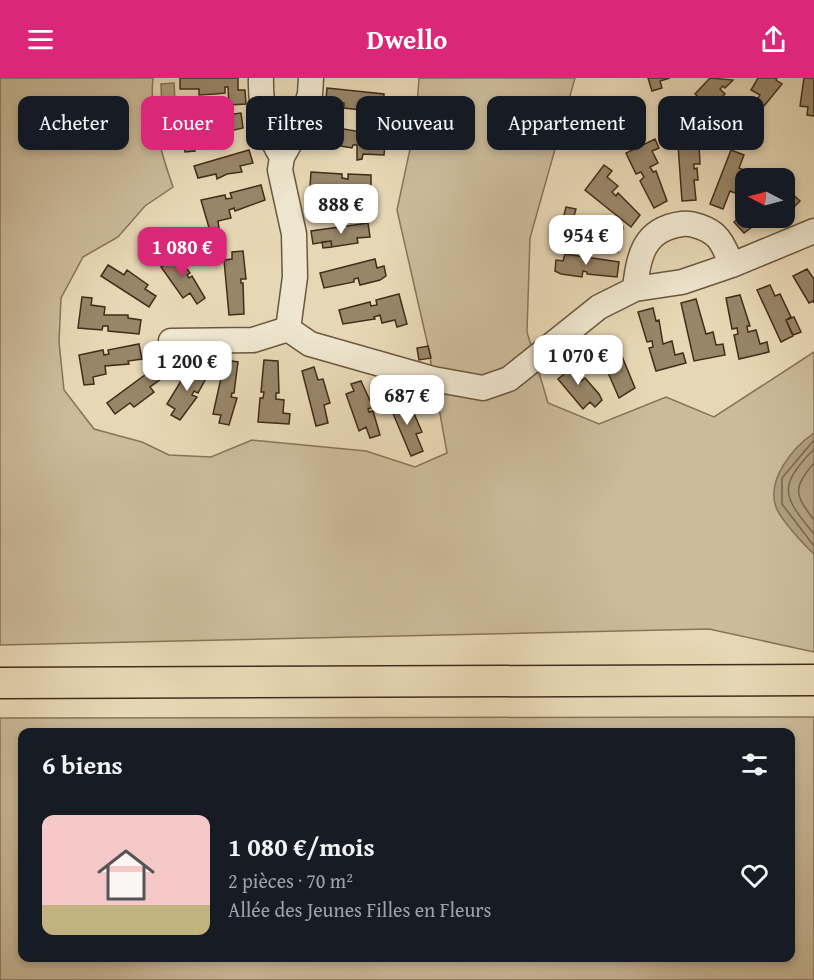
<!DOCTYPE html>
<html lang="fr">
<head>
<meta charset="utf-8">
<style>
	body { margin:0; font-family:"Gentium Book Plus",serif; background:#20242c; color:#f1f3f6; height:100vh; display:flex; flex-direction:column; font-size:22px; white-space:nowrap }
	* { box-sizing:border-box; margin:0 }
	p { font-size:20px; color:#9ea1a6 }
	.icon { flex:none; width:33px; height:33px; fill:none; stroke:currentColor; stroke-width:2; stroke-linecap:round; stroke-linejoin:round }
	.map { position:relative; flex:1; overflow:hidden }
	.panel { position:absolute; left:18px; top:650px; width:777px; height:234px; display:flex; flex-direction:column; background:#171b24; border-radius:12px; box-shadow:0 3px 9px #0003 }
	.panel>* { flex:none }
	.top-card { position:absolute; left:18px; top:18px; width:778px; height:54px; display:flex; gap:12px }
	.needle { width:39px; rotate:276deg }
	.controls { position:absolute; left:735px; top:90px; display:grid; gap:12px }
	.controls a { display:grid; place-items:center; width:60px; height:60px; border-radius:12px; background:#171b24; box-shadow:0 3px 9px #0003; font-size:30px }
	.price { position:absolute; translate:-50% -51px; padding:0 14px; border-radius:12px; background:#fff; color:#222; font-size:20px; line-height:39px; filter:drop-shadow(0 2px 3px #0008) }
	.price::after { content:''; position:absolute; left:50%; top:36px; width:18px; height:14px; margin-left:-9px; background:inherit; clip-path:polygon(0 0,100% 0,50% 100%) }
	.price.active { background:#db2777; color:#fff }
	ul { padding:0; list-style:none }
	li { display:flex; align-items:center; gap:18px; height:150px; padding:0 24px }
	li span { display:grid; place-items:center; flex:none; width:168px; height:120px; border-radius:12px; color:#555 }
	li>.icon { margin-inline-start:auto }
	span .icon { width:72px; height:72px; fill:#fffc; stroke-width:1 }
	li b { font-size:26px }
	h2 { display:flex; justify-content:space-between; align-items:center; height:72px; padding:0 24px; font-size:26px }
	.pill { padding:0 21px; border-radius:12px; background:#171b24; box-shadow:0 3px 9px #0003; font-size:21px; line-height:54px }
	.pill.active { background:#db2777; color:#fff }
	header { display:flex; justify-content:space-between; align-items:center; height:78px; padding:0 24px; background:#db2777; color:#fff; font-size:27px; font-weight:700 }
	.map>svg:first-child { display:block }
</style>
</head>
<body>
<header><svg class="icon" aria-label="menu" viewBox="0 0 24 24"><path d="M4 6h16M4 12h16M4 18h16"/></svg>Dwello<svg class="icon" aria-label="share" viewBox="0 0 24 24"><path d="M12 15V3M7 8l5-5 5 5M5 13v7h14v-7"/></svg></header>
<div class="map">
<svg width="814" height="902" viewBox="0 0 814 902">
	<rect width="100%" height="100%" fill="#e7d8b5"/>
	<filter id="stains"><feTurbulence type="fractalNoise" baseFrequency=".00333" numOctaves="4"/><feColorMatrix values="0 0 0 0 .2 0 0 0 0 .09 0 0 0 0 .02 0 0 0 .5 -.17"/></filter>
	<radialGradient id="worn" r=".72"><stop offset=".6" stop-color="#630" stop-opacity="0"/><stop offset="1" stop-color="#630" stop-opacity=".3"/></radialGradient>
	<path fill="#cbbb9a" stroke="#877458" stroke-width="1.5" fill-rule="evenodd" d="M0 0H153C149 37 161 74 173 109L145 128 118 159 83 179 61 220 59 264 64 312 94 351 142 364 169 377 211 379 252 362 366 373 415 389 447 375 428 268 397 132 416 43 419 0H575L530 160 527 254 548 325 599 346 666 319 714 339 814 274V574L709 551 0 567Z
		M814 639V902H0V640ZM22 654H790V879H22Z"/>
	<path fill="#af9e7f" stroke="#847155" stroke-width="1.5" d="M174 5 175 23H184V33L162 34 161 6Z
		M814 355V476C805 468 780 441 776 429 766 402 793 369 814 355Z"/>
	<g fill="none" stroke-linecap="round" stroke-linejoin="round">
		<path stroke="#79664b" stroke-width="1.5" d="M814 362 782 400V426L814 468
			M814 371C777 409 783 418 814 456
			M814 385C793 410 794 416 814 442"/>
	</g>
	<path fill="#988669" stroke="#432d17" stroke-width="1.5" d="M180 0H238V12H245L246 26 229 27 228 9H225V15L215 16 199 17V11H180Z
		M648 0H670L660 3 662 10 652 13Z
		M710 0 733 2 725 10 723 8 720 11 725 16 704 34 697 27 702 22 695 16Z
		M758 0H777L776 2 782 6 764 28 756 23 760 17 751 12Z
		M804 0H814V38L807 37 808 29 800 28Z
		M327 10 384 16 383 29 370 27 369 33 344 30V25L326 22Z
		M241 35 243 50 212 57V55L206 56 207 64 194 66 195 73 185 74 180 43 204 40 205 45 210 44V39Z
		M309 45 379 57 378 65 385 66 384 77 363 76 362 81 357 82V67H353L352 70 341 68V65L306 61Z
		M687 59H696L697 66H699L700 86H694V91L697 90 698 102H694L696 122 682 123 678 67 687 66Z
		M655 61 659 70 652 73 658 85 650 89 653 94 656 93 667 123 654 130 640 103 644 99 641 94 636 96 626 75Z
		M249 72 253 85 240 88 242 94 227 96 217 101 216 96 198 100 194 88Z
		M731 72 744 77 739 90 744 92 735 115 730 113 723 131 710 126Z
		M604 87 612 93 607 99 618 108 612 114 616 118 618 115 640 137 631 149 585 112Z
		M311 94 342 96V100L348 101V96L371 97V129L361 128 360 121 347 119 348 112 342 111V114L323 113V110L310 109Z
		M261 107 265 122 235 133 234 130 229 132 231 140 218 143 219 150 210 153 201 122 225 117 226 121 232 120 230 115Z
		M784 108 800 123 792 131 787 125 784 128Z
		M566 129 576 131 574 138 587 142 585 150 590 151 591 148 609 153 608 156 612 146 623 149 618 174 587 166 588 162 582 160 581 166 558 160Z
		M746 133V140H764L744 155 734 144Z
		M368 145 370 159 357 160 358 165 332 169 331 163 313 166 311 153Z
		M331 163 332 169 323 170 322 164Z
		M173 172 190 195 187 197 189 200 192 198 205 220 197 226 190 215 183 220 161 189 169 183 165 178Z
		M243 173 246 201H241V205H243L244 236 229 237 224 182 232 181V174Z
		M565 176 619 184 617 199 587 196V194L583 193 582 199 561 196 555 193 556 182 563 183Z
		M375 181 377 190 384 188 386 198 380 202 360 207 358 200 354 201V204L324 210 320 195Z
		M108 187 124 197 127 192 148 207 145 211 156 218 149 229 101 198Z
		M807 191 814 201V225L813 223 809 225 793 198Z
		M770 207 775 218 780 216 791 239 786 242 793 258 781 264 757 212Z
		M399 216 407 246 397 249 395 242 382 245 380 237 374 239 375 241 343 246 339 232 370 224 371 228 377 227 376 222Z
		M740 217 750 248H747L748 254 756 252 760 266 767 264 769 274 739 281 734 257 738 256 737 250 732 251 726 220Z
		M82 219 92 220 91 227 105 229 104 237H128V240L141 242 139 256 108 253V248H103L102 252 78 250Z
		M696 221 706 256 713 254 716 267 723 266 725 277 694 283 681 225Z
		M653 230 656 243 659 242 663 266 672 263 675 277 683 275 686 285 656 293 649 270 653 269 652 263 647 264 638 234Z
		M794 239 801 254 793 257 786 242Z
		M608 262 614 273 619 271 635 310 619 320 596 267Z
		M139 266 142 281 128 283 129 286 105 288 106 296 93 299 94 306 84 307 79 277 103 272 104 277 109 276 108 272Z
		M428 268 431 280 419 282 417 270Z
		M564 280 582 298 579 300 581 303 585 300 599 316 602 322 595 329 590 324 583 331 558 301 564 296 556 286Z
		M225 282 238 284 234 315H232L231 319 237 320 229 347 219 345 221 337 213 336Z
		M264 282 278 283 279 315H276V321L284 322 283 335 290 336 289 346 258 344 260 320H263L264 314H261Z
		M201 287 210 293 198 315 194 313 192 317 197 319 180 342 171 337 175 331 167 326 187 293 195 298Z
		M314 289 318 302 323 301 330 325 324 327 328 345 316 348 302 293Z
		M153 291 161 301 150 309 154 314 134 329 130 325 115 336 107 325Z
		M361 303 373 329 368 331 369 334 373 333 380 357 370 360 366 349 359 353 346 316 354 313 351 306Z
		M402 321 406 333 412 331 422 354 416 356 423 373 411 378 389 326Z"/>
	<g fill="none" stroke-linecap="round" stroke-linejoin="round">
		<g stroke="#6c583e" stroke-width="27">
			<path id="minor" d="M261 0C260 29 267 55 282 79
				M635 211C638 178 644 151 682 146 692 145 708 150 716 158 723 164 728 179 732 187
				M288 251 310 266 433 301 483 310 509 301 599 229 635 211 682 204 732 187 814 153
				M288 251 295 199 294 156 280 92 282 79 301 45 310 16 311 0
				M171 263 253 262 288 251"/>
		</g>
		<g stroke="#432d17" stroke-width="33">
			<path id="major" d="M0 605 814 602"/>
		</g>
		<use href="#minor" stroke="#efe6cf" stroke-width="24"/>
		<use href="#major" stroke="#e7d8b5" stroke-width="30"/>
	</g>
	<rect width="100%" height="100%" filter="url(#stains)"/>
	<rect width="100%" height="100%" fill="url(#worn)"/>
</svg>
<div class="controls">
<a><svg class="needle" viewBox="-14 -14 28 28"><path d="M0-13l5 13h-10z" fill="#e53935"/><path d="M0 13l5-13h-10z" fill="#9ea1a6"/></svg></a>
</div>
<b class="price" style="left:341px;top:157px">888 €</b>
<b class="price" style="left:586px;top:188px">954 €</b>
<b class="price active" style="left:182px;top:200px">1 080 €</b>
<b class="price" style="left:578px;top:308px">1 070 €</b>
<b class="price" style="left:187px;top:314px">1 200 €</b>
<b class="price" style="left:407px;top:348px">687 €</b>
<div class="top-card">
<a class="pill">Acheter</a>
<a class="pill active">Louer</a>
<a class="pill">Filtres</a>
<a class="pill">Nouveau</a>
<a class="pill">Appartement</a>
<a class="pill">Maison</a>
</div>
<section class="panel">
<h2>6 biens<svg class="icon" aria-label="filters" viewBox="0 0 24 24"><path d="M4 7h16M4 17h16"/><circle cx="9" cy="7" r="2"/><circle cx="15" cy="17" r="2"/></svg></h2>
<ul>
<li><span style="background:linear-gradient(#f6c9c9 75%,#c2b280 0)"><svg class="icon" aria-label="home" viewBox="0 0 24 24"><path d="M3 11l9-7 9 7M6 9v11h12V9"/></svg></span><div><b>1 080 €/mois</b><p>2 pièces · 70 m²</p><p>Allée des Jeunes Filles en Fleurs</p></div><svg class="icon" aria-label="heart" viewBox="0 0 24 24"><path d="M12 20l-8-8c-3-5 5-10 8-4 3-6 11-1 8 4z"/></svg></li>
</ul>
</section>
</div>
</body>
</html>
